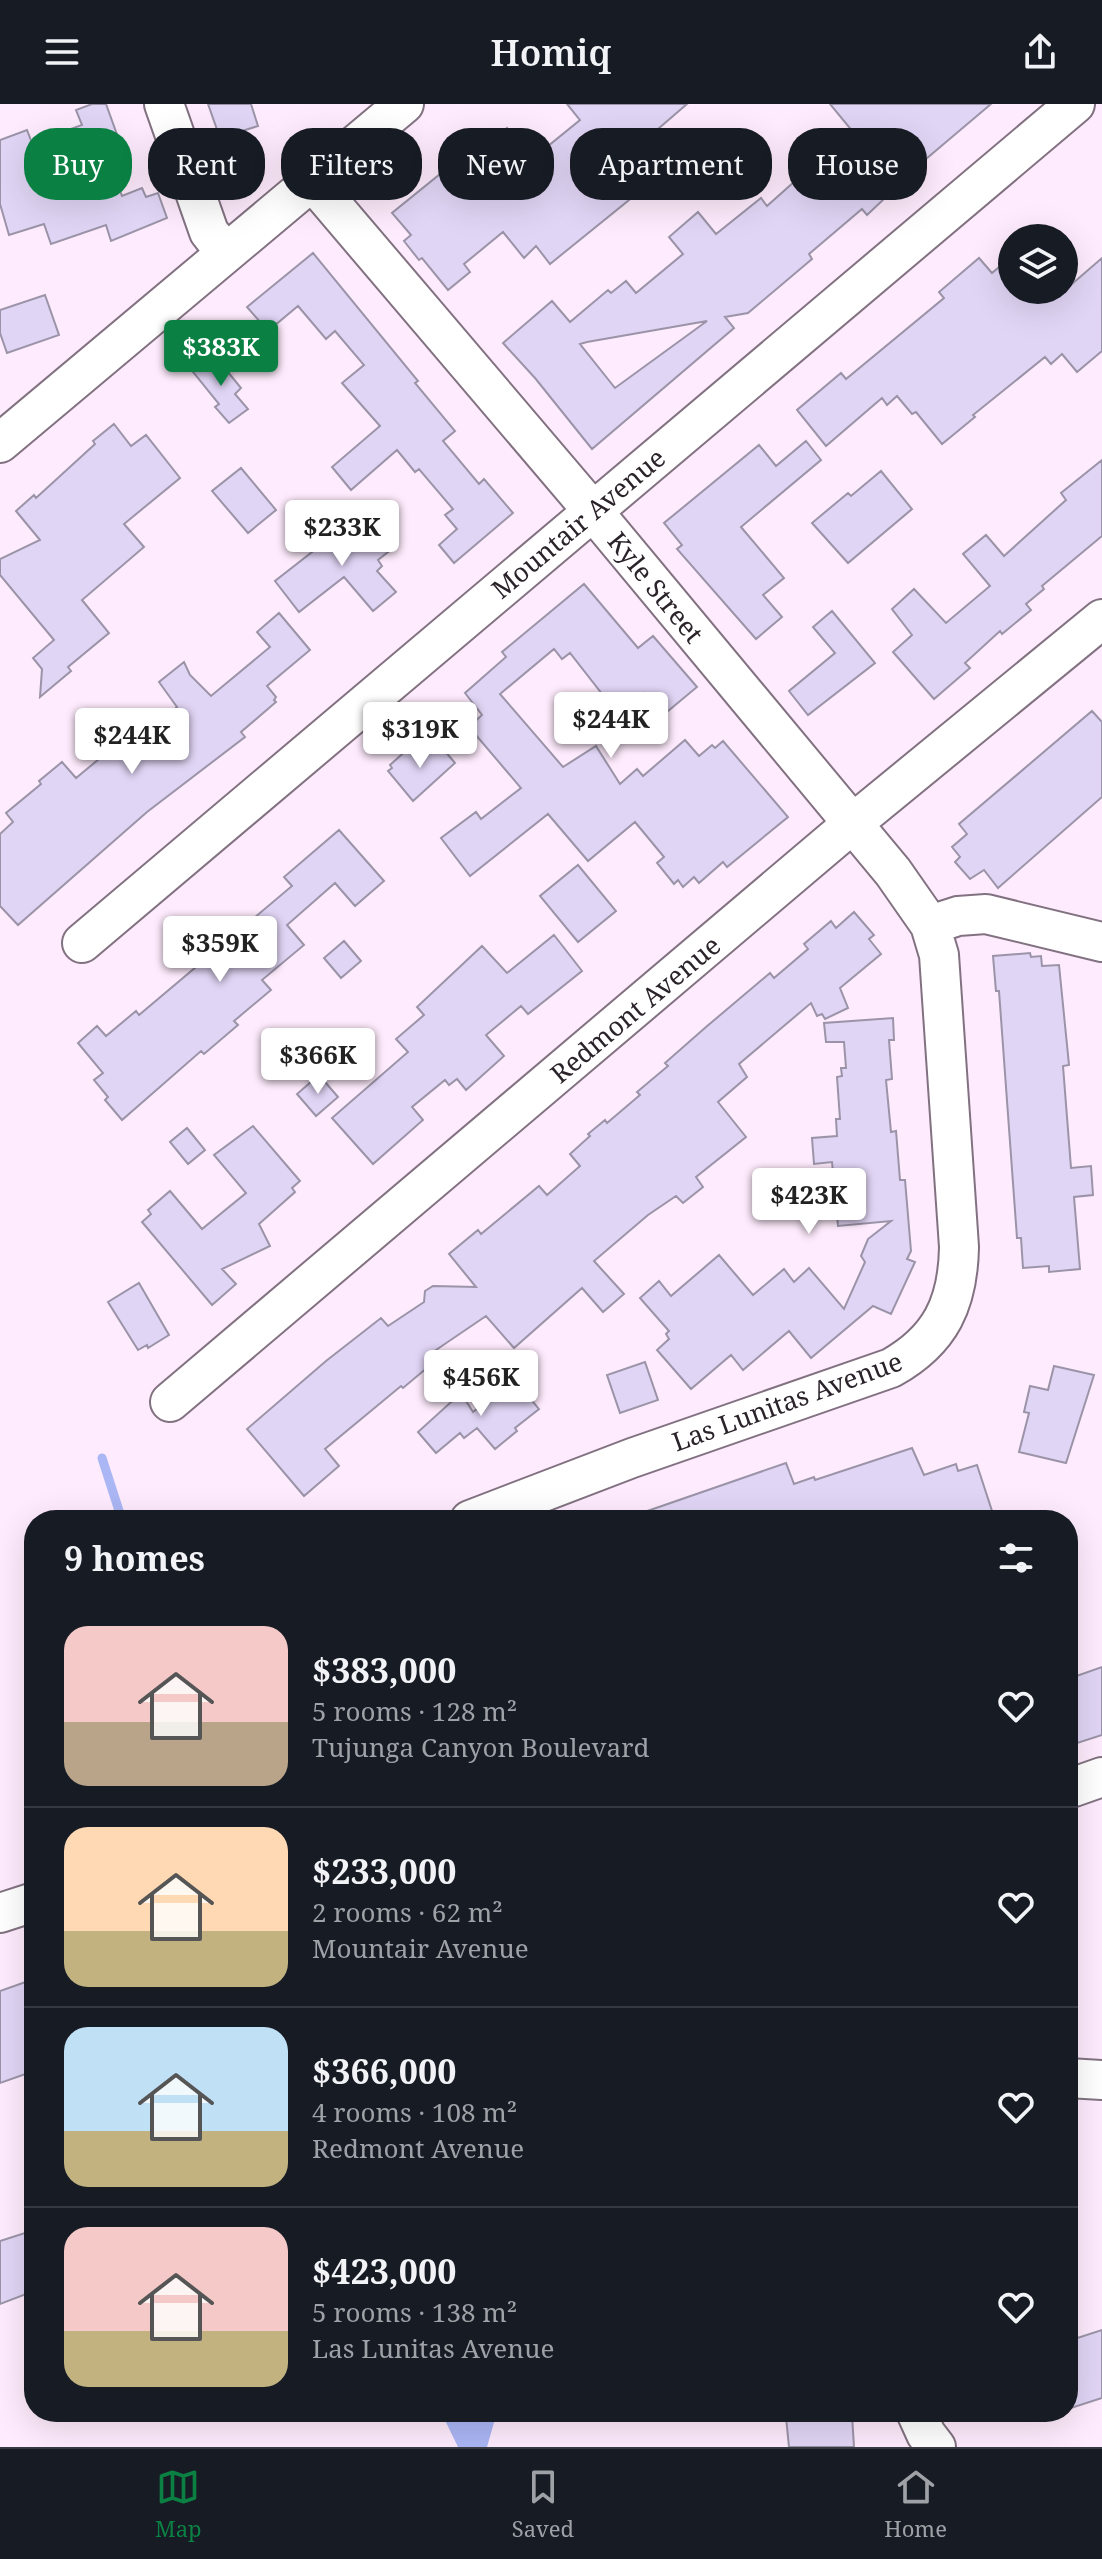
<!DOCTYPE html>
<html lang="en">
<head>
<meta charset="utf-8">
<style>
	body { margin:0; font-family:"Noto Serif",serif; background:#20242c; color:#f1f3f6; height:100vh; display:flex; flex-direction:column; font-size:30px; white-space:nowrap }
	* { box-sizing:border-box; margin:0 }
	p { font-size:26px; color:#9ea1a6 }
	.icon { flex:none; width:44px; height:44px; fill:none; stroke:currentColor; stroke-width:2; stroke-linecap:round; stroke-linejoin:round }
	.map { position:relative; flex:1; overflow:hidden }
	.sheet { position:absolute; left:24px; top:1406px; width:1054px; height:912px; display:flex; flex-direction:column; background:#171b24; border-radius:32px; box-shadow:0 8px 32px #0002 }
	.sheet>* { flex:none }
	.guide { position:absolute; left:24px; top:24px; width:1054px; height:72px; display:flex; gap:16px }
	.fabs { position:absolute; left:998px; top:120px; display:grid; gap:16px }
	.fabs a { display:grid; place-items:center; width:80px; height:80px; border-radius:50%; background:#171b24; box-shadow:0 8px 32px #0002; font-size:40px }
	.price { position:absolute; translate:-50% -68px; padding:0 18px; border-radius:8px; background:#fff; color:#222; font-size:26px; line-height:52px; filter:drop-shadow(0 2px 4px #0008) }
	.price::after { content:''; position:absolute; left:50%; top:48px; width:24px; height:18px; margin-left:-12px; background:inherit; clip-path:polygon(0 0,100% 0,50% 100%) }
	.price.on { background:#0b8043; color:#fff }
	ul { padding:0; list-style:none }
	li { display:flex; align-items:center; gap:24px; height:200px; padding:0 40px }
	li+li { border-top:2px solid #363941 }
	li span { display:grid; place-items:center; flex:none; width:224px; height:160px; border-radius:24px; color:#555 }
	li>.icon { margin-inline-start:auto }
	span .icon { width:96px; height:96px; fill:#fffc; stroke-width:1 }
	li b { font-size:34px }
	h2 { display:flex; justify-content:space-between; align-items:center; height:96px; padding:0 40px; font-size:34px }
	.tag { padding:0 28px; border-radius:32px; background:#171b24; box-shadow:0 8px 32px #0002; font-size:28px; line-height:72px }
	.tag.on { background:#0b8043; color:#fff }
	header { display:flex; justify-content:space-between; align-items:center; height:104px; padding:0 40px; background:#171b24; font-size:36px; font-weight:600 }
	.dock { display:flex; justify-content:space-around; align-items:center; height:112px; border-top:2px solid #363941; background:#171b24; font-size:22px; color:#9ea1a6 }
	.dock a { display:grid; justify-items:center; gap:4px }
	.dock .on { color:#0b8043 }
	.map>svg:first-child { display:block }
</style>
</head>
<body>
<header><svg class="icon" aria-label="menu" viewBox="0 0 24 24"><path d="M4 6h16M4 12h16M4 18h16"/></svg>Homiq<svg class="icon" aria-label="share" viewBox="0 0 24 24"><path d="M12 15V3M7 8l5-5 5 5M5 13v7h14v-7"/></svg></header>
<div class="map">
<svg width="1102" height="2343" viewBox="0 0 1102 2343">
	<rect width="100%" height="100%" fill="#feebfd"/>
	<path fill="#abb6f5" d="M441 2308H497L487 2343H458Z"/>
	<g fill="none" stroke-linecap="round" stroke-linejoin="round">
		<path stroke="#abb6f5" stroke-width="9" d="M102 1354 122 1416"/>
	</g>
	<path fill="#e1d5f5" stroke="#9b94a8" stroke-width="2" fill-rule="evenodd" d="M92 0H106L120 39 104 45 122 92 142 84 146 93 158 89 167 114 111 137 106 121 51 140 44 120 9 131 0 100V36L27 26 32 39 82 21 76 6Z
		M208 0H251L258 22 220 34Z
		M567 0H687L629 50 645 72 623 89 629 96 550 160 536 142 524 154 503 128 464 160 470 168 448 186 422 154 419 156 404 137 411 131 392 109 450 62 455 68 507 24 532 55 580 16Z
		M830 0H991L926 55 867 111 862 105 809 150 812 155 748 209 725 213 734 224 592 345 535 274 503 239 552 197 570 218 608 186 611 189 626 177 636 189 683 150 669 133 698 108 716 130 761 94 767 102 804 69 814 82 863 40ZM707 217 615 284 580 240 587 238Z
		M313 149 418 277 415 279 455 327 443 337 479 380 484 375 513 409 454 459 439 441 457 425 445 411 453 405 419 365 415 368 397 346 351 386 332 363 380 322 342 279 364 261 335 227 326 235 298 202 268 227 247 203Z
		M1012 152V186H1065L1102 154V247L1077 268 1062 250 1051 260 1045 253 973 311 975 313 942 340 916 308 912 310 897 292 887 301 882 294 826 342 797 306 841 269 846 275 944 194 939 188 979 154 992 169Z
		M45 191 59 231 7 249 0 229V206Z
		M214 251 241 284 235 290 248 305 229 319 215 303 219 300 193 268Z
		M114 320 131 342 146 331 180 374 124 420 144 443 82 496 109 529 68 563 71 567 40 593 42 565 33 554 54 536 0 471V455L40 436 16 407 34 391 36 394 71 362 95 340 93 337Z
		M806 337 821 356 741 423 784 474 763 491 782 513 756 535 677 445 682 441 664 419 759 341 776 362Z
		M1102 356V432L1042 482 1044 485 1026 500 1031 506 1002 530 1000 527 965 559 970 564 934 595 893 548 912 531 892 505 914 485 946 519 990 482 963 450 986 431 1004 452 1066 396 1061 389Z
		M241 364 276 406 248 429 212 387Z
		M881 367 912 405 848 459 812 419 848 389 851 392Z
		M364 410 393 444 378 456 382 462 377 467 396 488 373 507 344 473 299 508 275 477 330 434 332 437Z
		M584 480 638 544 653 532 697 583 662 612 643 589 617 609 570 549 562 555 554 545 500 590 563 663 596 642 620 680 637 665 643 672 685 636 699 652 712 641 715 644 723 637 788 713 727 763 723 758 699 779 694 773 683 783 678 776 674 780 657 759 664 753 635 718 588 757 548 710 470 772 441 734 476 708 481 715 521 684 469 623 482 611 465 589 506 553 502 548Z
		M832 507 875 559 808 611 789 587 835 549 813 523Z
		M279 509 310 546 267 582 276 593 274 596 276 598 241 628 245 633 147 708 18 821 0 802V730L13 718 6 709 41 680 39 677 62 658 76 674 128 631 134 638 177 603 159 578 184 558 190 571 211 592 270 543 257 528Z
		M1092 607 1102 618V693L998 784 984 766 970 775 955 758 960 753 952 743 967 730 959 720Z
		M439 640 455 659 413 697 388 667 392 664 390 661 410 643 421 655Z
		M339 726 384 777 355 802 335 779 287 821 304 841 262 876 271 886 234 917 238 921 204 950 201 947 122 1016 105 996 108 993 94 976 103 969 78 939 97 922 106 932 136 907 139 911 292 782 284 773Z
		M578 761 616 807 578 838 540 792Z
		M854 808 874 831 869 835 881 850 840 884 848 904 825 915 822 910 817 912 811 899 739 960 747 973 718 998 746 1033 696 1073 703 1083 683 1099 676 1092 648 1111 594 1157 624 1190 603 1208 582 1184 514 1244 486 1212 436 1246 440 1253 403 1284 401 1282 325 1345 339 1362 304 1392 247 1325 326 1257 381 1214 388 1222 424 1198 425 1187 433 1182 476 1183 449 1150 478 1126 481 1130 539 1082 547 1091 580 1062 570 1050 590 1032 588 1030 605 1016 607 1019 640 991 637 988 668 962 665 959 706 923 770 869 774 874 808 845 804 840 831 817 836 824Z
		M554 831 582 867 528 910 521 902 486 931 504 952 466 986 457 975 449 981 445 976 412 1003 423 1016 373 1060 332 1014 408 948 396 935 424 911 417 903 482 842 507 869Z
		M344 837 361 857 341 874 324 854Z
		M1030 849 1031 853 1041 852 1042 862 1059 861 1069 961 1063 962 1071 1064 1091 1062 1093 1091 1074 1093 1080 1165 1049 1168V1162L1023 1164 1021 1134H1017L999 887H996L993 852Z
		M893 914 894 936H889L892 975 886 976 891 1028 896 1027 900 1076H905L911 1147 907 1155 915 1158 891 1210 873 1202 811 1254 789 1227 743 1266 731 1251 691 1285 657 1246 669 1235 666 1230 669 1227 640 1194 659 1177 671 1192 719 1151 753 1191 784 1165 794 1178 809 1164 844 1205 865 1158 861 1152 868 1135 891 1117 838 1122 832 1058 814 1060 812 1034 837 1032 836 1015H840L837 973 842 972 841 964H846L844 938H826L824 919Z
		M319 971 338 993 316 1012 297 990Z
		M253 1022 300 1077 292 1084 295 1088 259 1120 270 1142 222 1165 236 1180 212 1201 142 1118 151 1110 148 1106 170 1087 202 1125 246 1089 214 1051Z
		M187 1024 205 1046 188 1060 170 1038Z
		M139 1179 169 1231 148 1244 147 1241 138 1246 108 1198Z
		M645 1258 658 1296 620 1309 607 1271Z
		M1054 1262 1094 1271 1066 1359 1019 1348 1029 1309 1024 1308 1030 1282 1048 1286Z
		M514 1275 539 1305 515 1324 517 1327 495 1345 477 1324 464 1334 460 1329 436 1349 418 1328 461 1289 473 1308Z
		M912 1344 924 1371 956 1360 958 1367 977 1361 995 1416H634L633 1412 786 1359 794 1380 814 1373 815 1376Z
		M1102 1563V1631L1068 1642V1575Z
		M34 1875V1967L0 1979V1887Z
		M34 2126V2187L0 2200V2137Z
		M1102 2226V2294L1068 2305V2237Z
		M794 2308H846V2311H852L854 2343H789L786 2313H794Z"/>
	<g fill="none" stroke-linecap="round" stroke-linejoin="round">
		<g stroke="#827281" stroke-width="42">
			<path id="minor" d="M164 0 209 128 225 148
				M312 77 592 406 893 768 930 821 939 851 959 1143C958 1199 941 1236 891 1264L632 1354 470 1416
				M0 339 404 0
				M930 821 958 812 986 810 1102 838
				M82 839 1075 0
				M170 1298 852 720 1102 515
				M1068 1685 1102 1673
				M0 1809 34 1798
				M1068 1974 1102 1976
				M916 2308 926 2330 936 2343"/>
		</g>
		<use href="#minor" stroke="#fff" stroke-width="38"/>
	</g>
	<g text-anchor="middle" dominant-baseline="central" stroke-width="6" stroke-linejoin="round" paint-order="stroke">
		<g font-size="26" fill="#2a232a" stroke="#fff">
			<text transform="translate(578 419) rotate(-40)">Mountair Avenue</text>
			<text transform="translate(656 483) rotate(51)">Kyle Street</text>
			<text transform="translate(635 905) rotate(-40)">Redmont Avenue</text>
			<text transform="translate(787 1297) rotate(-20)">Las Lunitas Avenue</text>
		</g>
	</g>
</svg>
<div class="fabs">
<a><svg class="icon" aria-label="layers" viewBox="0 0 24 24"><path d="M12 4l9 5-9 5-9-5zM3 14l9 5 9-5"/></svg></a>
</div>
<b class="price on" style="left:221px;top:284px">$383K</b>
<b class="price" style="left:342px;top:464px">$233K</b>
<b class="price" style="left:611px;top:656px">$244K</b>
<b class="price" style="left:420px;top:666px">$319K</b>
<b class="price" style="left:132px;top:672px">$244K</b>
<b class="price" style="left:220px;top:880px">$359K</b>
<b class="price" style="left:318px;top:992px">$366K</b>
<b class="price" style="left:809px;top:1132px">$423K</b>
<b class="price" style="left:481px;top:1314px">$456K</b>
<div class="guide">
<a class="tag on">Buy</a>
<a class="tag">Rent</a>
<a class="tag">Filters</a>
<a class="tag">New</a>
<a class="tag">Apartment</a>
<a class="tag">House</a>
</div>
<section class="sheet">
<h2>9 homes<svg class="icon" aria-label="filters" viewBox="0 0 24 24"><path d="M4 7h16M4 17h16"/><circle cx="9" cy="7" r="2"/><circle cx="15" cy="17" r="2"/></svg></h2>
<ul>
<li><span style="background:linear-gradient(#f6c9c9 60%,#b9a48a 0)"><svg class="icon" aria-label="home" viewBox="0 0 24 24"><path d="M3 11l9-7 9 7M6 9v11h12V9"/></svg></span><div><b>$383,000</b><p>5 rooms · 128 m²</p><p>Tujunga Canyon Boulevard</p></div><svg class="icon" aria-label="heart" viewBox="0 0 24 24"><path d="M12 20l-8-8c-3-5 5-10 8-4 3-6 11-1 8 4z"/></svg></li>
<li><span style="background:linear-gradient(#ffd9b3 65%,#c2b280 0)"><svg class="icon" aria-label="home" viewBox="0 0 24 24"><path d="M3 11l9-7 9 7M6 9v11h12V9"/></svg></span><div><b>$233,000</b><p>2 rooms · 62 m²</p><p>Mountair Avenue</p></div><svg class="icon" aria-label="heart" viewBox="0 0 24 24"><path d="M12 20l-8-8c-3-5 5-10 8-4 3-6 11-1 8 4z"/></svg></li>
<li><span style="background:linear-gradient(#bfe0f5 65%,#c2b280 0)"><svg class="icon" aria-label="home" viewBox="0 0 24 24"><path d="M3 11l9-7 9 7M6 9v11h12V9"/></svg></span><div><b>$366,000</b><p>4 rooms · 108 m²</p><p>Redmont Avenue</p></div><svg class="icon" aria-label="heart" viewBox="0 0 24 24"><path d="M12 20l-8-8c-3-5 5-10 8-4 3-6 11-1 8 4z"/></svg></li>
<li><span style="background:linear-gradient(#f6c9c9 65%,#c2b280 0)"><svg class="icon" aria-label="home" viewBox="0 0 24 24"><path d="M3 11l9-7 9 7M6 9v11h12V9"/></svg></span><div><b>$423,000</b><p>5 rooms · 138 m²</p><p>Las Lunitas Avenue</p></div><svg class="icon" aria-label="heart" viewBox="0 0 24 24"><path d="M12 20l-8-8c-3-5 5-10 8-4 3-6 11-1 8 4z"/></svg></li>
</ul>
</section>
</div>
<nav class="dock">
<a class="on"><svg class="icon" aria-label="map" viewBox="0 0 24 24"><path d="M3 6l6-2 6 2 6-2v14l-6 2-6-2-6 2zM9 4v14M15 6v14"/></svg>Map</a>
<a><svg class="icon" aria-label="saved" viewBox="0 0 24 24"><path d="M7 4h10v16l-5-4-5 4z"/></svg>Saved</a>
<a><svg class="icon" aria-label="home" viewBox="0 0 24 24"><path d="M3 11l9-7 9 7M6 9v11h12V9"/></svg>Home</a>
</nav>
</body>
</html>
